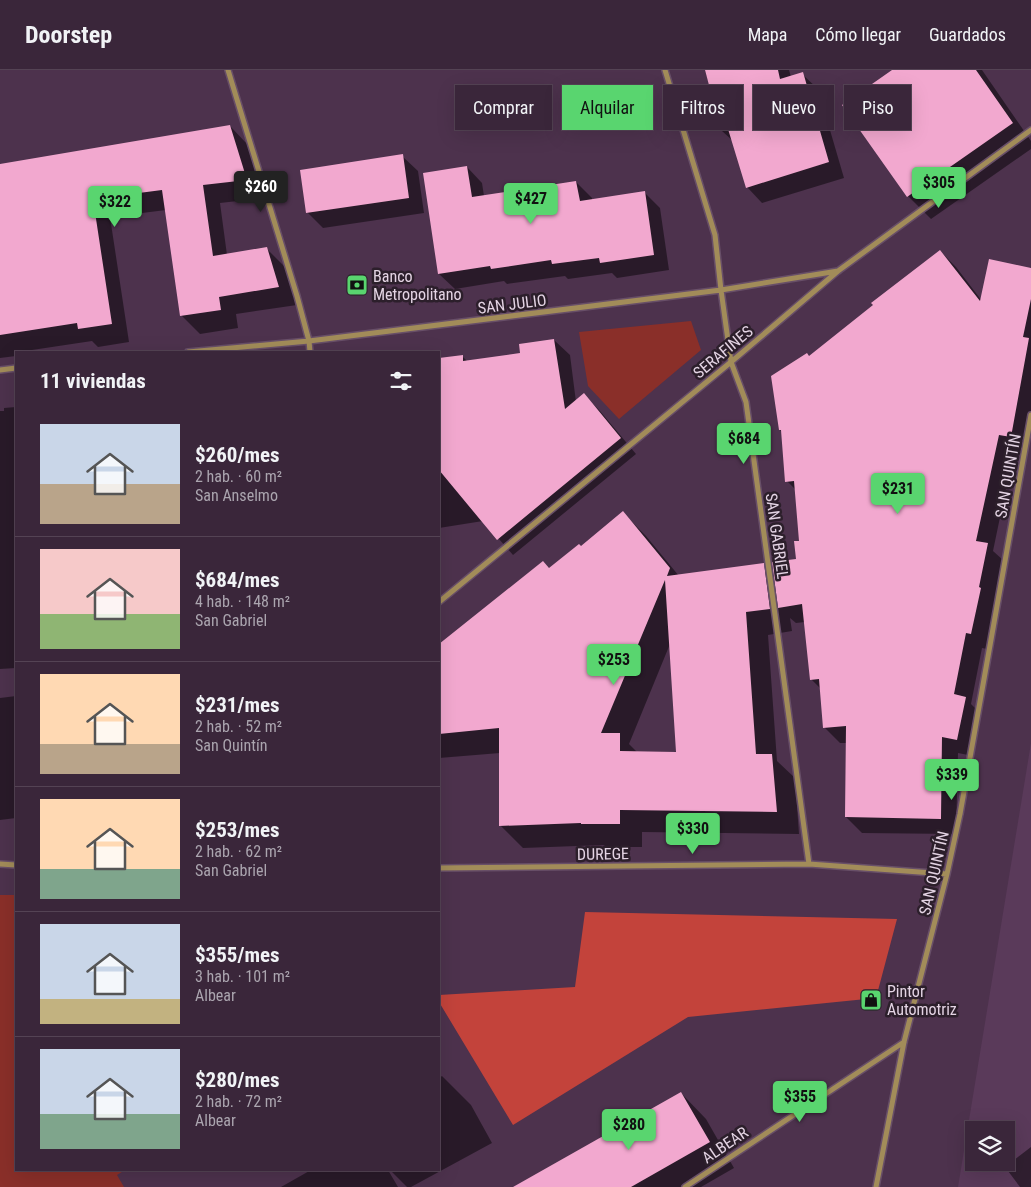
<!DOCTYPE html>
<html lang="es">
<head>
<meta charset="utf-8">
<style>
	body { margin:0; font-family:"Roboto Condensed",sans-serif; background:#453245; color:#f1f3f6; height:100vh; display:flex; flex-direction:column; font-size:19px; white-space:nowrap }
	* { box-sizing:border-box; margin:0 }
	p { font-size:16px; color:#aba5af }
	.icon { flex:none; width:28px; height:28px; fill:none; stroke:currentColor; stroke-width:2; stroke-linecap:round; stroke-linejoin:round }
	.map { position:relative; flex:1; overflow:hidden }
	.sheet { position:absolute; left:15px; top:281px; width:425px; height:820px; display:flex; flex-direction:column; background:#3a263a; border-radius:0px; box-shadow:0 5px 20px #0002,0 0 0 1px #544354 }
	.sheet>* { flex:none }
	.banner { position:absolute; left:455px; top:15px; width:475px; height:45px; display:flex; gap:10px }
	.fabs { position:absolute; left:965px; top:1051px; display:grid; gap:10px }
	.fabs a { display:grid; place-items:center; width:50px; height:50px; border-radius:0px; background:#3a263a; box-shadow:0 5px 20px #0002,0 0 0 1px #544354; font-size:25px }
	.price { position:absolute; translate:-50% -42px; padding:0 11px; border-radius:5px; background:#59d56f; color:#111; font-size:16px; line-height:32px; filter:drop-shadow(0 1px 2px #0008) }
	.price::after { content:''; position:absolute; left:50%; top:30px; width:15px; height:11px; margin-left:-8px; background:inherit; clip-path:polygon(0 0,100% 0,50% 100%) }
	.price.active { background:#222; color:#fff }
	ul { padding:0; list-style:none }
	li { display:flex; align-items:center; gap:15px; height:125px; padding:0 25px }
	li+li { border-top:1px solid #544354 }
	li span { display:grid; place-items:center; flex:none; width:140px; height:100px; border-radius:0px; color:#555 }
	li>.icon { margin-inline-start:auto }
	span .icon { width:60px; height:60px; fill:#fffc; stroke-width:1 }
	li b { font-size:21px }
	h2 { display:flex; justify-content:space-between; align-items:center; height:60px; padding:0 25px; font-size:21px }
	.chip { padding:0 18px; border-radius:0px; background:#3a263a; box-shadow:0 5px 20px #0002,0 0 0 1px #544354; font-size:18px; line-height:45px }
	.chip.active { background:#59d56f; color:#111 }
	header { display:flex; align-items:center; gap:30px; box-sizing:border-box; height:70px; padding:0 25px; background:#3a263a; border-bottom:1px solid #544354 }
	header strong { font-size:24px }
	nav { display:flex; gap:28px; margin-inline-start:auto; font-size:18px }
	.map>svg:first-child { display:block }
</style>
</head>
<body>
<header>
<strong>Doorstep</strong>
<nav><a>Mapa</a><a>Cómo llegar</a><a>Guardados</a></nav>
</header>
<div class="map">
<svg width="1031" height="1117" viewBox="0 0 1031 1117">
	<rect width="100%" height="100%" fill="#4d324d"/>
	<path fill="#5a3a5a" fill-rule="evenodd" d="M1031 673V1117H958ZM974 1060H1006V1092H974Z"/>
	<path fill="#8a2f29" d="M691 251 701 280 619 349 588 316 579 262Z
		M0 825H16V1100H125L117 1105 124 1117H0Z"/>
	<path fill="#c3433b" d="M585 842 897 849 876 928 688 947 513 1055 439 932V925L575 917Z"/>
	<path fill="#0007" fill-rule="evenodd" d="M705 0H789L791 7 802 4 818 19 844 108 762 133 747 117 733 71 722 61Z
		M894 0H982L1031 71V79L931 149 908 126 844 35Z
		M230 56 248 75 264 128 220 133 227 185 267 179 285 197 297 235 236 244 238 258 200 264 182 246 166 140 110 147 129 272 98 277 92 271 32 280V282H16V286L0 288V95Z
		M402 86 418 101 424 143 323 158 307 142Z
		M467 97 482 113 484 126 576 112 592 128V131L645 123 660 138 669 200 617 208 612 203 568 209 565 206 507 214 504 211 455 219 439 204Z
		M940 181 956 197 982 231 1031 199V359L1027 382 1014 380 993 481 1003 490 995 533 997 535 987 579 982 578 971 634 981 644 973 686 958 683 956 764 862 763 846 747 847 673H840L824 657 821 619 811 609 805 552 796 553 790 548 792 561 768 565 777 691 795 708 799 764 642 762V777H606L604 775 523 778 500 755V683L439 688V576L543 493 550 499 581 477 623 443 646 466 679 506 763 495 776 507 797 490 801 472 797 421 787 411 782 362 780 360 809 288ZM670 574 677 683H638L629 674Z
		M554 270 570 285 576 332 584 325 600 341 636 384 513 485 483 451 439 458V290L462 286 467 291 522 284Z
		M16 337V598L0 599V341H4V338Z
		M439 524 441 541H439Z
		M16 626V748L0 750V628Z
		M442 1006 471 1035 492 1073 411 1117H407L390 1100H439V1008Z
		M681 1023 706 1049 734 1098 701 1117H516Z
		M1031 1077V1117H1020L1005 1097Z
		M311 1100H388L398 1117H281Z"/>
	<path fill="#f2a8cf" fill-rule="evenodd" d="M705 0H778L780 9 803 2 829 92 746 118 728 59 721 61Z
		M892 0H976L1013 53 907 127 842 35Z
		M230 55 247 110 203 115 213 186 267 177 279 217 219 227 221 240 180 246 162 120 93 129 112 254 78 259 77 253 0 265V94Z
		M403 84 409 128 306 143 300 100Z
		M467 96 472 127 576 111 580 131 645 121 654 185 600 193 599 188 552 194 551 190 491 199 490 196 438 204 423 103Z
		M940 180 980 231 989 189 1031 198V229L1023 267 1029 268 1011 367 999 365 976 471 988 473 979 517 981 518 971 564 966 563 954 624 966 627 957 670 942 667 941 749 845 747 846 656 823 658 819 609 810 610 802 534 778 538 772 492 796 489 794 471H799L794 411 785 412 781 360H779L771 306 807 283 809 286 873 235 871 233Z
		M554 269 565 339 584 323 621 368 497 470 439 400V288L463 285V291L520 283 519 274Z
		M623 441 670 498 667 506 764 493 770 539 746 542 756 684H772L777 742 620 740V754H581V753L499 756V658L439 664V574L543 491 549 498 579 474 581 476ZM665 510 676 682 620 681V663H601Z
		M681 1022 710 1072 631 1117H513Z"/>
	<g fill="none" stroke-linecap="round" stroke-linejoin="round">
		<g stroke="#684f68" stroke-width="8">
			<path id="minor" d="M228 0 297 226 309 271 310 282
				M665 0 715 165 721 220 731 292 746 332 809 794
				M188 282 309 271 721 220 838 201
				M0 300 16 298
				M439 532 731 292 838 201 1031 60
				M0 794 16 795
				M439 798 809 794 947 804
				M685 1117 904 972
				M876 1117 904 972 947 804 960 744 1031 345"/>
		</g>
		<use href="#minor" stroke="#a28c59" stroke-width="5"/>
	</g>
	<defs>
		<g id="bank-square" transform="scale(1.125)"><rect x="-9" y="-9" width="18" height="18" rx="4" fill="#59d56f" stroke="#2c1f2b"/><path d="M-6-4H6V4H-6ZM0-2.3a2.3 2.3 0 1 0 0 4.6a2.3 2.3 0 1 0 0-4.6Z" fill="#111"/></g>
		<g id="shop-square" transform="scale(1.125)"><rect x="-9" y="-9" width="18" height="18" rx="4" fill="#59d56f" stroke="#2c1f2b"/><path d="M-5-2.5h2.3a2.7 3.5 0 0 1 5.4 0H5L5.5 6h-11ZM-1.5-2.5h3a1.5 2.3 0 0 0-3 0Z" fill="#111"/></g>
	</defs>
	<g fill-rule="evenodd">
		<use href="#bank-square" x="357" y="215"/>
		<use href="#shop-square" x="871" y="930"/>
	</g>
	<g text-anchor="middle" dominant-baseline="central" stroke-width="5" stroke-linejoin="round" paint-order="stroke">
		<g font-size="16" fill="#e4d4e4" stroke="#2c1f2b" text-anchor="start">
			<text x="373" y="206">Banco<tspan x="373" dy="18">Metropolitano</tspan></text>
			<text x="887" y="921">Pintor<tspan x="887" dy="18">Automotriz</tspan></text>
		</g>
		<g font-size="16" fill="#e4d4e4" stroke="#2c1f2b">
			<text transform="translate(512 234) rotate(-7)">SAN JULIO</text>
			<text transform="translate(723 282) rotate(-40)">SERAFINES</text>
			<text transform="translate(1008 406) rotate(-80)">SAN QUINTÍN</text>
			<text transform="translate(777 466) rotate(82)">SAN GABRIEL</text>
			<text transform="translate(603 784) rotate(-1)">DUREGE</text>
			<text transform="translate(934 803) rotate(-77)">SAN QUINTÍN</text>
			<text transform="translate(725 1075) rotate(-34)">ALBEAR</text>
		</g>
	</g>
</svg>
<div class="fabs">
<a><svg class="icon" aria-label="layers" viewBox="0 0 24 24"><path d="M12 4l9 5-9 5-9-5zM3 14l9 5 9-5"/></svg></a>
</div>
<b class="price" style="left:939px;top:139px">$305</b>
<b class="price active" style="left:261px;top:143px">$260</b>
<b class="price" style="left:531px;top:155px">$427</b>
<b class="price" style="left:115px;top:158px">$322</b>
<b class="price" style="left:744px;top:395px">$684</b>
<b class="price" style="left:898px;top:445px">$231</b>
<b class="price" style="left:614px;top:616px">$253</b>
<b class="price" style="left:952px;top:731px">$339</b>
<b class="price" style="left:693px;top:785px">$330</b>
<b class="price" style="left:800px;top:1053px">$355</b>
<b class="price" style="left:629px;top:1081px">$280</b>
<div class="banner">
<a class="chip">Comprar</a>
<a class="chip active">Alquilar</a>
<a class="chip">Filtros</a>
<a class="chip">Nuevo</a>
<a class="chip">Piso</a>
</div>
<section class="sheet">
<h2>11 viviendas<svg class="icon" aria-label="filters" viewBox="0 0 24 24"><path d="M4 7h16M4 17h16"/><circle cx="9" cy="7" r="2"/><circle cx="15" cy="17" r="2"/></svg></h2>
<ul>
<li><span style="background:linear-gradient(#c9d6e8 60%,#b9a48a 0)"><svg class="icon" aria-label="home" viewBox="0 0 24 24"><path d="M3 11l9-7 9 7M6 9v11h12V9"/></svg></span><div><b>$260/mes</b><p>2 hab. · 60 m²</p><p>San Anselmo</p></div></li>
<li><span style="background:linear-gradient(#f6c9c9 65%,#8fb573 0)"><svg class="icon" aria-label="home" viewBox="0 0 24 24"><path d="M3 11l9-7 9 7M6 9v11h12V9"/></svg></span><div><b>$684/mes</b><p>4 hab. · 148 m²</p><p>San Gabriel</p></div></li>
<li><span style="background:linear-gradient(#ffd9b3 70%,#b9a48a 0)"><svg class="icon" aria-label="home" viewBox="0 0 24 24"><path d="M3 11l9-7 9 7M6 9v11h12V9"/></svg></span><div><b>$231/mes</b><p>2 hab. · 52 m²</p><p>San Quintín</p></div></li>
<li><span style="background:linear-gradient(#ffd9b3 70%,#7fa58c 0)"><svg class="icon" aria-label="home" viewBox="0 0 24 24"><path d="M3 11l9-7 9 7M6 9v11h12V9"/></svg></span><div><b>$253/mes</b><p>2 hab. · 62 m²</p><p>San Gabriel</p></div></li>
<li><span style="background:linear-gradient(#c9d6e8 75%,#c2b280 0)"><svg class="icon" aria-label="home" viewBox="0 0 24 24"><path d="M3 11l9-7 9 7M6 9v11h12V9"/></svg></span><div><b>$355/mes</b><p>3 hab. · 101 m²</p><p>Albear</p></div></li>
<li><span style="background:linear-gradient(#c9d6e8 65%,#7fa58c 0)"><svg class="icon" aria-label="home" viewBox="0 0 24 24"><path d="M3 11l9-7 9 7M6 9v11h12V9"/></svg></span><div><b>$280/mes</b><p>2 hab. · 72 m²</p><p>Albear</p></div></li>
</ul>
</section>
</div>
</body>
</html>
